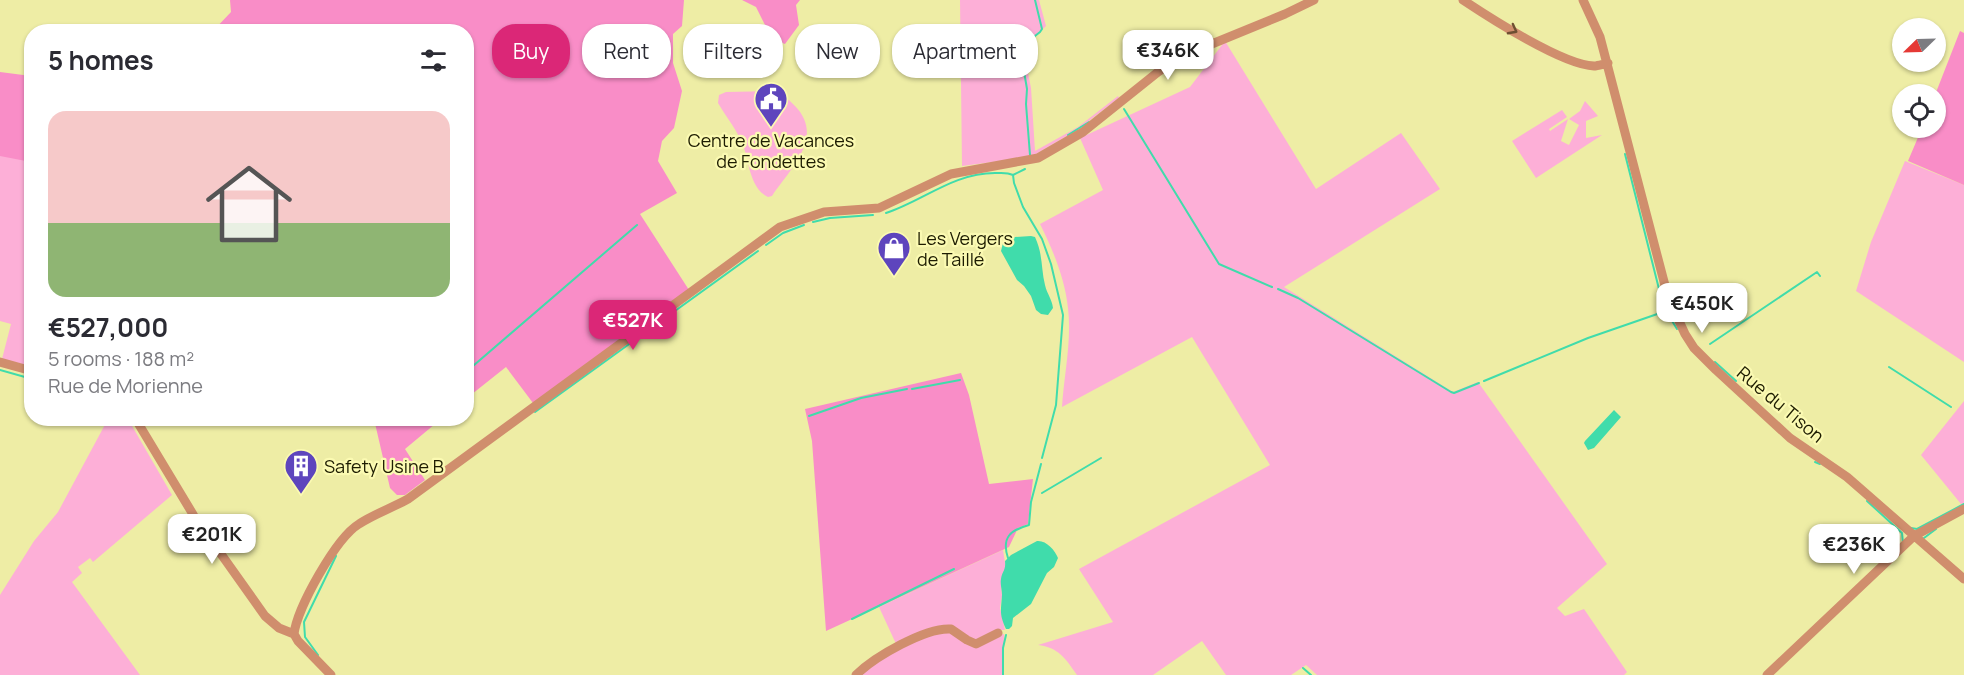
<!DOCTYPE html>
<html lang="en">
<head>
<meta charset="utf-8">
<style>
	body { margin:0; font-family:Manrope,sans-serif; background:#f2f2f3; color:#2b2b33; height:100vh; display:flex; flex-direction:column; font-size:22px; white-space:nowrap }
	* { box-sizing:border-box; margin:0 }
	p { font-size:20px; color:#7c7c81 }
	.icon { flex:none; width:33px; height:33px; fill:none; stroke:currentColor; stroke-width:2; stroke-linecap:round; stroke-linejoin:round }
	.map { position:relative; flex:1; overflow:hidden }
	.side { position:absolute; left:24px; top:24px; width:450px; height:402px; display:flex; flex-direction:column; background:#fff; border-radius:24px; box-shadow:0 2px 4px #0004 }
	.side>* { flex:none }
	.guide { position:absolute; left:492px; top:24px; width:570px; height:54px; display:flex; gap:12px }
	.needle { width:39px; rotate:247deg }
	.buttons { position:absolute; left:1892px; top:18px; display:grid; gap:12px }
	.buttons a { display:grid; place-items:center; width:54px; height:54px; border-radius:50%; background:#fff; box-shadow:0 2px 4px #0004; font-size:30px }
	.price { position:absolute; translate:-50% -51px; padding:0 14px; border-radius:12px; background:#fff; color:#222; font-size:20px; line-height:39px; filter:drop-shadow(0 2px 3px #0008) }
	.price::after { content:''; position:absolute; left:50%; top:36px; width:18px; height:14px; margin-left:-9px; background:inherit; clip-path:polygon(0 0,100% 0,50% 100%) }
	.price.current { background:#db2777; color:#fff }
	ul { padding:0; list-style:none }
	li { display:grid; align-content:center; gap:12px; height:318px; padding:0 24px }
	li span { display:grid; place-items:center; height:186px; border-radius:18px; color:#555 }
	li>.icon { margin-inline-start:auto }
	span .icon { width:108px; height:108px; fill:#fffc; stroke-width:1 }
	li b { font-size:26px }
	h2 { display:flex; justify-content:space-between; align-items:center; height:72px; padding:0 24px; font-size:26px }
	.pill { padding:0 21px; border-radius:24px; background:#fff; box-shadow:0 2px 4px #0004; font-size:21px; line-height:54px }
	.pill.current { background:#db2777; color:#fff }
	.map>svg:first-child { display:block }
</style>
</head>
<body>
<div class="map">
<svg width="1964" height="675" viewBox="0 0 1964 675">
	<rect width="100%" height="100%" fill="#eeeda5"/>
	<path fill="#fdafd7" d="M960 0H1039L1046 26 1023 48 1031 88 1035 151 1078 127 1118 96 1119 98 1077 130 1031 157 962 166Z
		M1225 41 1316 189 1401 133 1440 189 1284 287 1453 392 1478 382 1607 564 1557 608 1565 616 1584 609 1627 672 1624 675H1317L1306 665 1291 675H1226L1202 641 1153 675H1077C1066 659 1058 647 1038 645L1113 622 1079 569 1270 465 1192 337 1062 407C1064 375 1072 340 1068 308 1065 279 1053 250 1040 224L1103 190 1080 138 1190 87Z
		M776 91C784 95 788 99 795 106 825 137 791 168 772 196L768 197C751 189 749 164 744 148 739 132 726 117 718 103L719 95 726 92Z
		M1585 101 1598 116 1586 121V138L1602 135 1536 178 1512 141 1562 110 1567 117 1549 129 1550 131 1568 119 1561 141 1569 145 1579 125 1569 119 1580 111Z
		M0 145 31 155V368L2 359 11 324 0 321Z
		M1905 161 1964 185V362L1856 291 1871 242Z
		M1964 401V503L1961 504 1921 455Z
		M108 419H128L172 495 93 562 90 558 78 567 82 573 72 582 140 675H0V595L34 541 58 512Z
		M1003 550 1006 569 1001 582 1002 596 1000 608 1005 630H999V635L1004 634 1003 675H856L897 646 879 607Z"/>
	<path fill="#f98dc7" d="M230 0H684L682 26 673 34V63L682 91 674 128 662 141 658 161 677 193 640 214 689 290 533 403 506 367 467 398 466 32H212L231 12Z
		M742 0H800L796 5 799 25 785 44 772 39 756 7Z
		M1960 31 1964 33V185L1908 161 1922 128H1935V95Z
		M0 72 31 76V162L0 156Z
		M961 373 969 395 989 484 1033 479 1028 524 1018 528 1009 547 826 631 812 441 805 409Z
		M374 419H441L405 449 425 480 405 495H397L390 488Z"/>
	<path fill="#40dcab" d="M1031 236 1035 237C1043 254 1041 269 1045 285 1047 294 1052 299 1053 308L1048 315 1041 314 1036 310 1031 296 1024 286 1017 280 1001 251 1003 243 1015 237Z
		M1614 410 1621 417 1594 448 1588 450 1584 443 1585 441Z
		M1037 541C1046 540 1055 550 1058 558L1054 567 1047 573 1031 604 1013 618 1012 626 1009 629H1006C999 614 1001 611 1002 595 1002 590 1000 584 1001 579 1002 571 1006 571 1005 561L1011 555Z"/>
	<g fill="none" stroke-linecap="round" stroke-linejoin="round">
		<path stroke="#40dcab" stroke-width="2" d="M1124 109 1219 264 1272 287
			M1068 135 1089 122
			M1625 154 1660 293
			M1030 155 1026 104 1027 89 1020 48 1040 32 1042 29 1035 0
			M1025 169 1013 175 1014 183 1023 207 1042 239 1051 264 1063 315 1056 405 1042 458
			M886 213C923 201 953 173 995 173 1002 173 1007 172 1013 175
			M813 222 830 218 873 215
			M766 245 783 233 804 225
			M1278 289 1298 298 1451 392 1454 393 1479 383
			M1710 344 1817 272 1820 276
			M1715 362 1736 381
			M1889 367 1951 407
			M0 370 32 379
			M466 372 637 225
			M1484 381 1588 338 1666 311 1677 329
			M912 389 960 380
			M535 412 758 251
			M809 416 861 398 907 389
			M405 424 412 418
			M1815 462 1820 464
			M1042 493 1101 458
			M1867 501 1902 533 1903 543
			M1911 528 1917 529 1964 504
			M1924 538 1936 529
			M1008 558C1001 537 1011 530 1029 525L1031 502 1041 464
			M852 619 954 569
			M318 655 305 637 304 622 336 556
			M1303 668 1311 675
			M1003 675V648L1006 635"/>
		<path stroke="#d08e6d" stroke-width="9" d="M1463 0C1490 18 1563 65 1594 66 1598 66 1603 64 1608 63
			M1583 0 1600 37 1668 297 1685 334 1694 348 1716 370 1790 438 1847 477 1964 579
			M0 362 32 371
			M135 418 194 516 265 616 279 628 294 634 298 641 331 675
			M294 634C297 608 336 538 359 524 374 514 392 508 408 499L780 227 824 212 879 208 951 174 1038 158 1083 132 1158 72 1180 57 1285 14 1314 0
			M856 675C874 657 926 627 951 629L967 640 976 644 998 633
			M1767 675 1914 536 1964 509"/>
	</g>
	<defs><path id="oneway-chevron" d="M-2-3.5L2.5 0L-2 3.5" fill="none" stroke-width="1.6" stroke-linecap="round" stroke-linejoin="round" transform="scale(1.5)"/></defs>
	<use stroke="#6e4f32" href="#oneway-chevron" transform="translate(1513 30) rotate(28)"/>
	<defs>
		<g id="civic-pin" transform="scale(1.725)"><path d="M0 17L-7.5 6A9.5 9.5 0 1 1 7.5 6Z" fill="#5e45bd" stroke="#fbfab2"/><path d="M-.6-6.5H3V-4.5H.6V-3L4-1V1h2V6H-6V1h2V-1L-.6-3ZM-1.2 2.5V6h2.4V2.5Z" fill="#fff"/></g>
		<g id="shop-pin" transform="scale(1.725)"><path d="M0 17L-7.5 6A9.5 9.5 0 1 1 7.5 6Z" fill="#5e45bd" stroke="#fbfab2"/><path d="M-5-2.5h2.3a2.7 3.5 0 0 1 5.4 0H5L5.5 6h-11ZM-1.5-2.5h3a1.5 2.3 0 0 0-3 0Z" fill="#fff"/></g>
		<g id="building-pin" transform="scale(1.725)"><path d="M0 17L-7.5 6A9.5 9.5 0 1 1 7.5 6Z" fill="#5e45bd" stroke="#fbfab2"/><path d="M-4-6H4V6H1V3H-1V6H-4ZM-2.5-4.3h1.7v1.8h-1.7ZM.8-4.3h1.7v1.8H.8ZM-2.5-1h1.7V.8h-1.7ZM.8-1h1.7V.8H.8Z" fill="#fff"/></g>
	</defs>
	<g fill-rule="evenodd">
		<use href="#civic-pin" x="771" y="99"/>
		<use href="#shop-pin" x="894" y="248"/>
		<use href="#building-pin" x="301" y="466"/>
	</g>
	<g text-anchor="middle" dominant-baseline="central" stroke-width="4.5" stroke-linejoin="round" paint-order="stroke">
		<g font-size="18" fill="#1d1c01" stroke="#fbfab2" text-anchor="start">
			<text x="771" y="140" text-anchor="middle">Centre de Vacances<tspan x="771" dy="21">de Fondettes</tspan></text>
			<text x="917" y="238">Les Vergers<tspan x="917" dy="21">de Taillé</tspan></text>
			<text x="324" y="466">Safety Usine B</text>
		</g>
		<g font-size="18" fill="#1d1c01" stroke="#fbfab2">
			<text transform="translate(1781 404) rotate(40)">Rue du Tison</text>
		</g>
	</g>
</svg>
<div class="buttons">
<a><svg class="needle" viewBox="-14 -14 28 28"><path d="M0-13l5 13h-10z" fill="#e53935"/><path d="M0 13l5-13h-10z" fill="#7c7c81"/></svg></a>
<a><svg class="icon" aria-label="locate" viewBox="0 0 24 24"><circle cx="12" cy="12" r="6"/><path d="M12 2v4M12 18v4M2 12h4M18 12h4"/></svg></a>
</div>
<b class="price" style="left:1168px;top:81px">€346K</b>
<b class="price" style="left:1702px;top:334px">€450K</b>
<b class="price current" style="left:633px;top:351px">€527K</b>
<b class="price" style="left:212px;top:565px">€201K</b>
<b class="price" style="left:1854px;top:575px">€236K</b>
<div class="guide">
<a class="pill current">Buy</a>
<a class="pill">Rent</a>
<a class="pill">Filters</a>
<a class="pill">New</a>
<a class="pill">Apartment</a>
</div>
<section class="side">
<h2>5 homes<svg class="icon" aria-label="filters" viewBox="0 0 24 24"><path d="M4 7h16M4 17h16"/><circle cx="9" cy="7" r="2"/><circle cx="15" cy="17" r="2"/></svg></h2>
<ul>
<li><span style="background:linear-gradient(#f6c9c9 60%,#8fb573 0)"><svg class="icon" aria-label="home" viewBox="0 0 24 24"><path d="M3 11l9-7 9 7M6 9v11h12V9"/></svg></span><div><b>€527,000</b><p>5 rooms · 188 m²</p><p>Rue de Morienne</p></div></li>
</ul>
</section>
</div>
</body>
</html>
